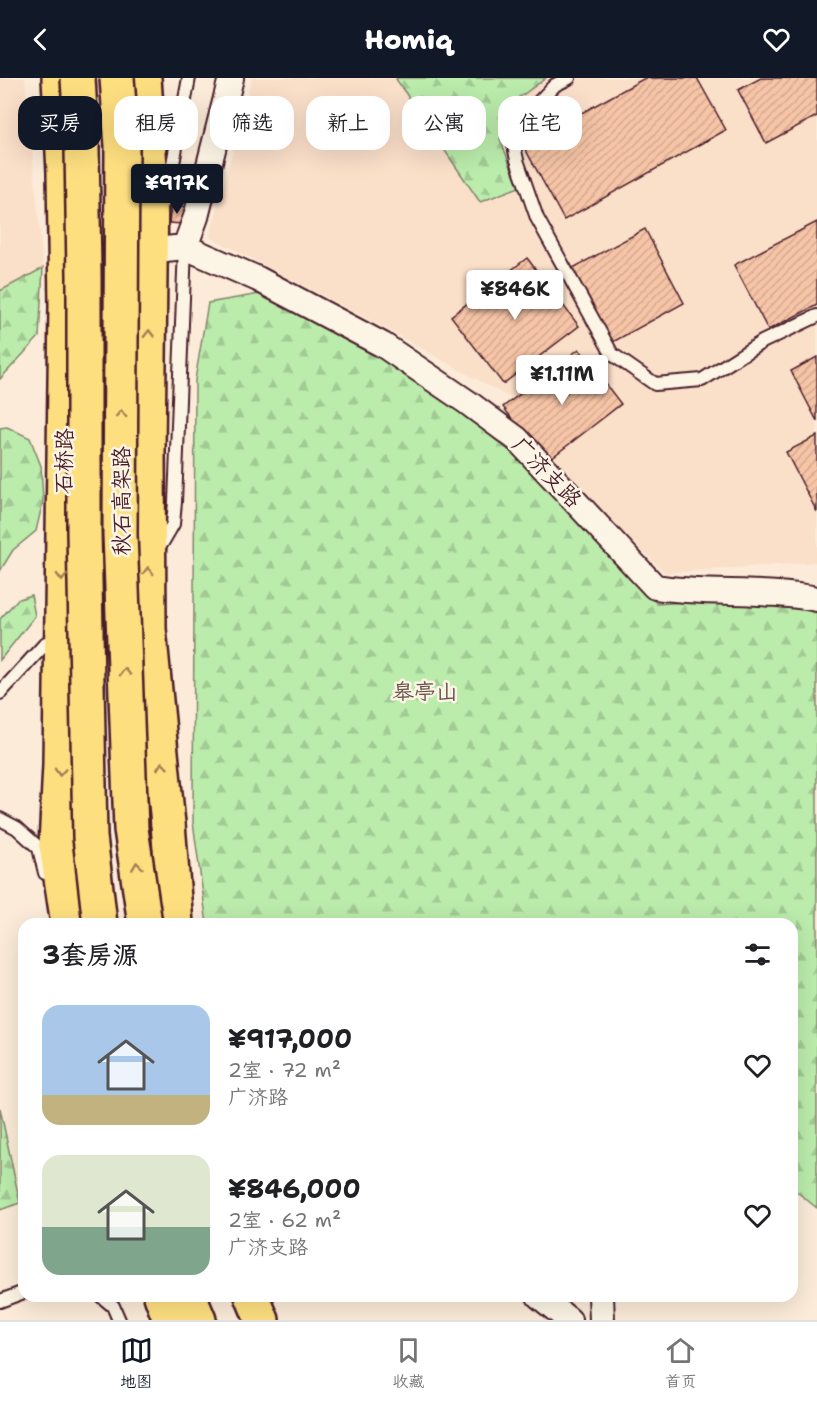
<!DOCTYPE html>
<html lang="zh">
<head>
<meta charset="utf-8">
<style>
	body { margin:0; font-family:"Shantell Sans","LXGW WenKai TC",sans-serif; background:#f2f2f2; color:#202124; height:100vh; display:flex; flex-direction:column; font-size:22px; white-space:nowrap }
	* { box-sizing:border-box; margin:0 }
	p { font-size:20px; color:#757577 }
	.icon { flex:none; width:33px; height:33px; fill:none; stroke:currentColor; stroke-width:2; stroke-linecap:round; stroke-linejoin:round }
	.map { position:relative; flex:1; overflow:hidden }
	.sheet { position:absolute; left:18px; top:840px; width:780px; height:384px; display:flex; flex-direction:column; background:#fff; border-radius:18px; box-shadow:0 6px 24px #0002 }
	.sheet>* { flex:none }
	.banner { position:absolute; left:18px; top:18px; width:782px; height:54px; display:flex; gap:12px }
	.price { position:absolute; translate:-50% -51px; padding:0 14px; border-radius:6px; background:#fff; color:#222; font-size:20px; line-height:39px; filter:drop-shadow(0 2px 3px #0008) }
	.price::after { content:''; position:absolute; left:50%; top:36px; width:18px; height:14px; margin-left:-9px; background:inherit; clip-path:polygon(0 0,100% 0,50% 100%) }
	.price.on { background:#111827; color:#fff }
	ul { padding:0; list-style:none }
	li { display:flex; align-items:center; gap:18px; height:150px; padding:0 24px }
	li span { display:grid; place-items:center; flex:none; width:168px; height:120px; border-radius:18px; color:#555 }
	li>.icon { margin-inline-start:auto }
	span .icon { width:72px; height:72px; fill:#fffc; stroke-width:1 }
	li b { font-size:26px }
	h2 { display:flex; justify-content:space-between; align-items:center; height:72px; padding:0 24px; font-size:26px }
	.pill { padding:0 21px; border-radius:18px; background:#fff; box-shadow:0 6px 24px #0002; font-size:21px; line-height:54px }
	.pill.on { background:#111827; color:#fff }
	header { display:flex; justify-content:space-between; align-items:center; height:78px; padding:0 24px; background:#111827; color:#fff; font-size:27px; font-weight:800 }
	.tabs { display:flex; justify-content:space-around; align-items:center; height:84px; border-top:2px solid #e0e0e0; background:#fff; font-size:16px; color:#757577 }
	.tabs a { display:grid; justify-items:center; gap:3px }
	.tabs .on { color:#111827 }
	.map>svg:first-child { display:block }
</style>
</head>
<body>
<header><svg class="icon" aria-label="back" viewBox="0 0 24 24"><path d="M15 5l-7 7 7 7"/></svg>Homiq<svg class="icon" aria-label="heart" viewBox="0 0 24 24"><path d="M12 20l-8-8c-3-5 5-10 8-4 3-6 11-1 8 4z"/></svg></header>
<div class="map">
<svg width="817" height="1242" viewBox="0 0 817 1242">
	<defs>
		<pattern id="forest-firs" width="22" height="20" patternUnits="userSpaceOnUse" patternTransform="scale(1.5)"><rect width="22" height="20" fill="#bbecac"/><path d="M5 1l3.5 6h-7zM16 11l3.5 6h-7z" fill="#a2ca94"/></pattern>
		<pattern id="building-hatch" width="6" height="6" patternUnits="userSpaceOnUse" patternTransform="scale(1.5)"><rect width="6" height="6" fill="#f6c4a6"/><path d="M-1 1l2-2M0 6l6-6M5 7l2-2" fill="none" stroke="#d4a88f"/></pattern>
	</defs>
	<rect width="100%" height="100%" fill="#fbebd8"/>
	<filter id="ink" filterUnits="userSpaceOnUse"><feTurbulence type="fractalNoise" baseFrequency=".0167" numOctaves="2"/><feDisplacementMap in="SourceGraphic" scale="12" xChannelSelector="R" yChannelSelector="G"/><feConvolveMatrix kernelMatrix="1 2 1 2 8 2 1 2 1" color-interpolation-filters="sRGB"/></filter>
	<g filter="url(#ink)">
		<path fill="#fadfc9" d="M0 0H25L43 190 0 213Z
			M252 0H817V484L665 495 569 400 521 326 376 245 210 159Z"/>
		<path fill="url(#forest-firs)" stroke="#82866c" stroke-width="1.5" d="M398 0H546L520 19 500 61 519 109 480 124 396 1Z
			M43 190 39 259 0 301V213Z
			M260 216 396 282 512 375 568 424 657 526 763 519 817 534V1130L792 1110V846H207L193 744 195 302 208 225Z
			M7 349 30 360 41 388 43 423 36 453 13 472 0 493V350Z
			M31 517 35 538 0 582V541L17 522Z
			M0 1030 20 1125 0 1132Z"/>
		<path fill="url(#building-hatch)" stroke="#4a1f2b" stroke-width="1.5" d="M645 0H697L726 52 564 142 523 67Z
			M761 0H817V38L766 65 738 12Z
			M171 128 186 129 183 146 169 145Z
			M817 144V227L768 252 734 187Z
			M645 151 684 225 611 265 571 191Z
			M527 180 579 248 503 306 451 238Z
			M579 271 621 326 546 384 503 329Z
			M817 279V343L791 293Z
			M817 358V434L786 374Z"/>
		<g fill="none" stroke-linecap="round" stroke-linejoin="round">
			<g stroke="#4a1f2b" stroke-width="16">
				<path id="service" d="M569 0 555 7 511 53 517 82 537 140 612 276 655 306 702 302 762 264 817 238
					M166 123 189 0
					M162 465 173 446 175 424 185 169
					M0 615 46 565
					M0 741 17 750 39 770 45 795
					M101 1218 113 1228 119 1242
					M0 1223 24 1214"/>
			</g>
			<g stroke="#4a1f2b" stroke-width="28">
				<path id="minor" d="M185 169 258 201 383 267 467 324 517 361 655 509C709 517 764 511 817 521
					M185 169 196 139 231 0
					M68 181 185 169
					M539 1218 569 1242
					M601 1218 602 1242"/>
			</g>
			<g stroke="#4a1f2b" stroke-width="38">
				<path id="primary" d="M144 0 151 103 148 374 149 551 168 746
					M56 767 60 687 66 227 64 94 59 0"/>
			</g>
			<g stroke="#4a1f2b" stroke-width="38">
				<path id="trunk" d="M168 746 176 846
					M56 767 68 846
					M161 1218 170 1242
					M189 1218 199 1242
					M252 1218 262 1242"/>
			</g>
			<use href="#service" stroke="#fcf5e5" stroke-width="12"/>
			<use href="#minor" stroke="#fcf5e5" stroke-width="24"/>
			<use href="#primary" stroke="#fedf80" stroke-width="33"/>
			<use href="#trunk" stroke="#fedf80" stroke-width="33"/>
			<g stroke="#4a1f2b" stroke-width="38" stroke-linecap="butt">
				<path id="trunk-bridge" d="M78 0 82 69 84 197V453L90 759 100 846
					M117 0 122 68 120 456 131 751 145 846"/>
			</g>
			<use href="#trunk-bridge" stroke="#fedf80" stroke-width="33"/>
		</g>
		<defs><path id="oneway-chevron" d="M-2-3.5L2.5 0L-2 3.5" fill="none" stroke-width="1.6" stroke-linecap="round" stroke-linejoin="round" transform="scale(1.5)"/></defs>
		<g stroke="#a47f56">
			<use href="#oneway-chevron" transform="translate(149 256) rotate(-89)"/>
			<use href="#oneway-chevron" transform="translate(121 336) rotate(-89)"/>
			<use href="#oneway-chevron" transform="translate(148 493) rotate(-90)"/>
			<use href="#oneway-chevron" transform="translate(62 499) rotate(91)"/>
			<use href="#oneway-chevron" transform="translate(125 594) rotate(-92)"/>
			<use href="#oneway-chevron" transform="translate(162 688) rotate(-96)"/>
			<use href="#oneway-chevron" transform="translate(60 694) rotate(93)"/>
			<use href="#oneway-chevron" transform="translate(137 788) rotate(-98)"/>
		</g>
	</g>
	<g text-anchor="middle" dominant-baseline="central" stroke-width="5" stroke-linejoin="round" paint-order="stroke">
		<g font-size="22" fill="#4a1f2b" stroke="#fcf5e5">
			<text transform="translate(64 383) rotate(-89)">石桥路</text>
			<text transform="translate(547 394) rotate(46)">广济支路</text>
			<text transform="translate(121 423) rotate(-90)">秋石高架路</text>
		</g>
		<g font-size="22" fill="#66524b" stroke="#fcf5e5">
			<text x="425" y="613">皋亭山</text>
		</g>
	</g>
</svg>
<b class="price on" style="left:177px;top:137px">¥917K</b>
<b class="price" style="left:515px;top:243px">¥846K</b>
<b class="price" style="left:562px;top:328px">¥1.11M</b>
<div class="banner">
<a class="pill on">买房</a>
<a class="pill">租房</a>
<a class="pill">筛选</a>
<a class="pill">新上</a>
<a class="pill">公寓</a>
<a class="pill">住宅</a>
</div>
<section class="sheet">
<h2>3套房源<svg class="icon" aria-label="filters" viewBox="0 0 24 24"><path d="M4 7h16M4 17h16"/><circle cx="9" cy="7" r="2"/><circle cx="15" cy="17" r="2"/></svg></h2>
<ul>
<li><span style="background:linear-gradient(#a9c7e8 75%,#c2b280 0)"><svg class="icon" aria-label="home" viewBox="0 0 24 24"><path d="M3 11l9-7 9 7M6 9v11h12V9"/></svg></span><div><b>¥917,000</b><p>2室 · 72 m²</p><p>广济路</p></div><svg class="icon" aria-label="heart" viewBox="0 0 24 24"><path d="M12 20l-8-8c-3-5 5-10 8-4 3-6 11-1 8 4z"/></svg></li>
<li><span style="background:linear-gradient(#dfe7d0 60%,#7fa58c 0)"><svg class="icon" aria-label="home" viewBox="0 0 24 24"><path d="M3 11l9-7 9 7M6 9v11h12V9"/></svg></span><div><b>¥846,000</b><p>2室 · 62 m²</p><p>广济支路</p></div><svg class="icon" aria-label="heart" viewBox="0 0 24 24"><path d="M12 20l-8-8c-3-5 5-10 8-4 3-6 11-1 8 4z"/></svg></li>
</ul>
</section>
</div>
<nav class="tabs">
<a class="on"><svg class="icon" aria-label="map" viewBox="0 0 24 24"><path d="M3 6l6-2 6 2 6-2v14l-6 2-6-2-6 2zM9 4v14M15 6v14"/></svg>地图</a>
<a><svg class="icon" aria-label="saved" viewBox="0 0 24 24"><path d="M7 4h10v16l-5-4-5 4z"/></svg>收藏</a>
<a><svg class="icon" aria-label="home" viewBox="0 0 24 24"><path d="M3 11l9-7 9 7M6 9v11h12V9"/></svg>首页</a>
</nav>
</body>
</html>
